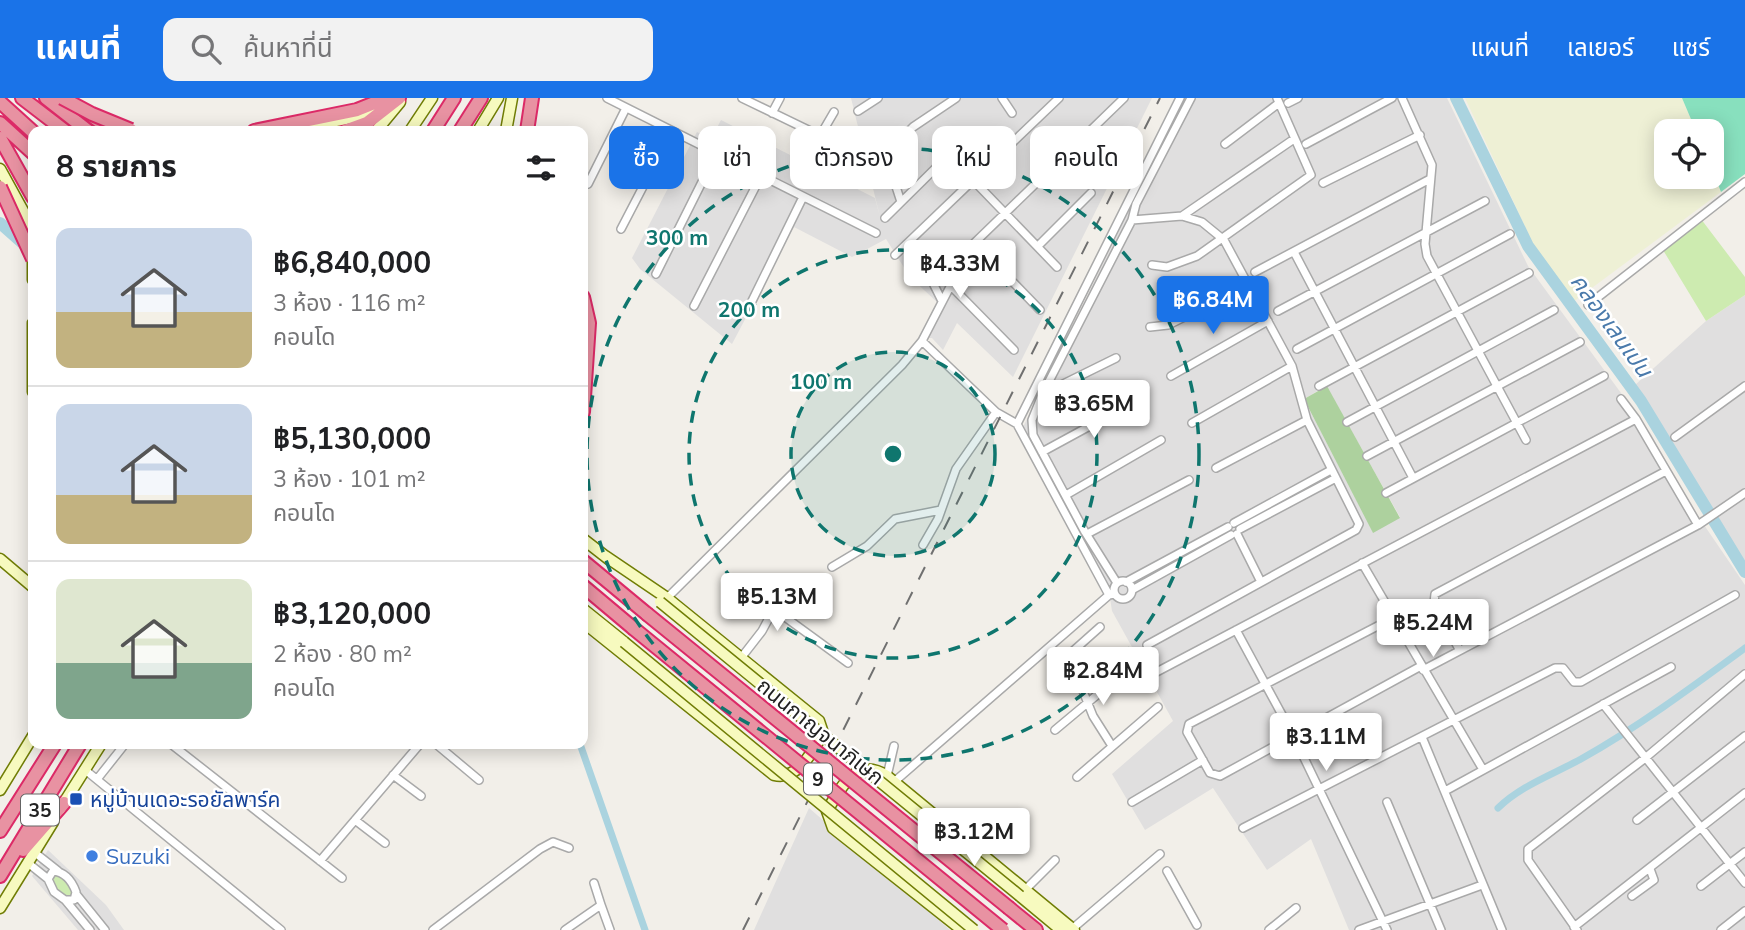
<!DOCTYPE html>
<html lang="th">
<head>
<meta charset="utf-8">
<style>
	body { margin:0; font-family:Mulish,"Noto Sans Thai",sans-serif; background:#f2f2f2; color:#202124; height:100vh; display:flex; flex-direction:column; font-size:26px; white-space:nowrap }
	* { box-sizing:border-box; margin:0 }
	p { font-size:23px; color:#757577 }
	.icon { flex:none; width:38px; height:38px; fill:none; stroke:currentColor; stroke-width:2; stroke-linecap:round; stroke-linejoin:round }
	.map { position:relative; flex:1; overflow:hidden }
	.drawer { position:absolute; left:28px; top:28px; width:560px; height:623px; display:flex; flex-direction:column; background:#fff; border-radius:14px; box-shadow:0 4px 18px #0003 }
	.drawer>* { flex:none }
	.hud { position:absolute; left:609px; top:28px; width:665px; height:63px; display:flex; gap:14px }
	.fabs { position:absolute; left:1654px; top:21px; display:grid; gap:14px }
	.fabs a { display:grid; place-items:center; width:70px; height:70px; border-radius:14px; background:#fff; box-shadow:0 4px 18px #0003; font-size:35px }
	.price { position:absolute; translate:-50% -60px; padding:0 16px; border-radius:7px; background:#fff; color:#222; font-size:23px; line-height:46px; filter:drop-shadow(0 2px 4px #0008) }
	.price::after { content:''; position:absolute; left:50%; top:42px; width:21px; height:16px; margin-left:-10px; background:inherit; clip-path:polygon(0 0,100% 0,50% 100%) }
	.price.selected { background:#1a73e8; color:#fff }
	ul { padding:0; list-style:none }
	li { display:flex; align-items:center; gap:21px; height:175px; padding:0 28px }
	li+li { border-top:2px solid #e0e0e0 }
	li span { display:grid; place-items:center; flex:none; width:196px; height:140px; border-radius:14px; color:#555 }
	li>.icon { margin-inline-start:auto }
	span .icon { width:84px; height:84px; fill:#fffc; stroke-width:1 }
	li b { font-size:30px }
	h2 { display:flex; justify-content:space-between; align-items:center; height:84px; padding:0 28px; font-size:30px }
	.tag { padding:0 24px; border-radius:14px; background:#fff; box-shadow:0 4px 18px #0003; font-size:24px; line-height:63px }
	.tag.selected { background:#1a73e8; color:#fff }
	header { display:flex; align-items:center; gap:42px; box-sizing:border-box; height:98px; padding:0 35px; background:#1a73e8; color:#fff }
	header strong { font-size:33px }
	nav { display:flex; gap:38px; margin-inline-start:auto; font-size:24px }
	.search { width:490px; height:63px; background:#f2f2f2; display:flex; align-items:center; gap:18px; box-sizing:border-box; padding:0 24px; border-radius:14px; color:#757577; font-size:26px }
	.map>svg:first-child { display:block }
</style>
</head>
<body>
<header>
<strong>แผนที่</strong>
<div class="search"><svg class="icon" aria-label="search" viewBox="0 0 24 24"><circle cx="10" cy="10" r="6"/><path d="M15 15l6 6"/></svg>ค้นหาที่นี่</div>
<nav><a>แผนที่</a><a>เลเยอร์</a><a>แชร์</a></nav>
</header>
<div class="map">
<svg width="1745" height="832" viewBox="0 0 1745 832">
	<rect width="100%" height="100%" fill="#f2efe9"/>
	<path fill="#e0dfdf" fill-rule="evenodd" d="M851 0H1152L1013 279 957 225 943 252 932 240H918L938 205 910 179 886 141 852 159 794 129 732 246 640 171 632 160 697 34 711 41 721 22 875 100 880 119Z
		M1184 0H1447L1528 168 1651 336 1687 402 1745 487V832H1349L1311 741 1267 772 1213 690 1145 732 1112 676 1173 623 1112 513 1108 487 1023 329ZM1326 288 1400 419 1373 434 1304 301Z
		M1745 197V464L1635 287 1706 223Z
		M809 710 950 832H754Z
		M48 752 106 807 124 832H78L32 778Z"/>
	<path fill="#eef0d5" d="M1465 0H1682L1696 33H1666V79H1712V71L1721 94 1573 204 1536 152Z"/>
	<path fill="#cdebb0" d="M1701 121 1745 179V197L1706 223 1663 152Z
		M52 776C64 776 73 789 73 800 61 801 51 787 52 776Z"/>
	<path fill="#add19e" d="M1327 288 1400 420 1373 435 1304 301Z"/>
	<path fill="#88e0be" d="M1682 0H1745V76L1721 94 1712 71V33H1696Z"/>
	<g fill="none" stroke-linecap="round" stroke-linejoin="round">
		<path stroke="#aad3df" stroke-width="7" d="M580 646 645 832
			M1498 710C1522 687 1552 677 1581 661 1638 629 1692 589 1745 550"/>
		<path stroke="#aad3df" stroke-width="12" d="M1456 0 1528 148 1641 303 1745 474
			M0 125 26 148"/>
		<g stroke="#a9a9a9" stroke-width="10">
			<path id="street" d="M607 0 876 135
				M742 0 864 59 874 60
				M1002 0 1012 15
				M1402 0 1432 67 1425 146 1427 158 1526 342
				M1288 5 1298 0
				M858 13 878 0
				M772 15 780 0
				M820 38 834 14
				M1225 46 1279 5
				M1306 46 1392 0
				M637 50 658 60
				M888 53 878 50 874 60 879 64 885 63 888 53 913 29 956 0
				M887 61 901 104
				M973 82 1057 169
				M1323 85 1420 37
				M588 86 626 10
				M1182 118 1294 41
				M885 120 971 35
				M1132 122 1182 118 1202 124 1224 142 1292 268 1307 322 1359 426 1356 432 1147 547
				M621 131 672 33
				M975 145 1040 212
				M1038 148 1091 95
				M1294 154 1413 380
				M895 157 1059 0
				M1152 167 1167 169 1197 158 1311 77 1277 0
				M1255 174 1430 81
				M656 176 716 56
				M952 189 1014 252
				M752 203 803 99
				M942 203 933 185 1124 0
				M1588 207 1745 84
				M694 208 761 78
				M1278 213 1485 103
				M1150 229 1168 227 1249 187
				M922 243 968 154
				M1297 251 1510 136
				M1171 278 1268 223
				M1319 288 1529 175
				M1043 296 1116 260
				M1621 301 1636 321 1698 427
				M1347 324 1554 212
				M1192 325 1292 268
				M1675 339 1745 288
				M1042 354 1132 305
				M1367 358 1580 244
				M1216 370 1307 322
				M1386 395 1604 278
				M1066 397 1161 342
				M1234 425 1331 372
				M1240 431 1336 380
				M1087 436 1189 382
				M1237 436 1261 484
				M923 447 938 421 956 371 996 314
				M1362 465 1482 670
				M832 469 867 448 895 421 941 412
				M1114 492a9 9 0 1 1 18 0a9 9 0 1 1-18 0Z
				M1126 484 1228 429
				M1117 485 1085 434 1033 337 1032 322 1042 297 1132 122 1136 106 1191 0
				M1132 492 1231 437
				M1109 497 1017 326 1180 0
				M667 500 902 267 922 243 996 314 1017 326
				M774 511 848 565
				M1393 520 1189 626 1187 634 1210 675 1220 678 1421 568
				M1236 532 1294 639 1387 832
				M1459 551 1434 505 1435 496 1666 373
				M741 560 762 533 785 490
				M1054 565a5 5 0 1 1 10 0a5 5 0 1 1-10 0Z
				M1063 562 1100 529
				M1062 569 1079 583 1093 618 1112 648
				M1423 572 1698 427 1745 395
				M1149 578 1636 321
				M1603 606 1745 785
				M1055 632 1134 566
				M1422 639 1502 832
				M171 646 342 780
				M436 646 479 682
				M84 671 281 832
				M393 677 421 698
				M887 678 894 648
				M1077 679 1158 609
				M98 680 125 646
				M894 684 1109 497 1114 496
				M1445 693 1671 569
				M1132 704 1203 662
				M1387 704 1441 832
				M355 722 385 745
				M1637 722 1745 638
				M1243 730 1555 570H1563L1574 584H1581L1735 497
				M34 754 58 773
				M320 763 420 646
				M28 765 48 781
				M53 773C65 774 72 783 76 794L74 802H65L54 794 48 781Z
				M1167 773 1197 827
				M594 785 601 807
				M1701 788 1745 754
				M1025 792 1055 762
				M76 796 105 832
				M1632 798 1654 782 1650 771
				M66 803 90 832
				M1574 829 1745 695
				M1072 831 1160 756
				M433 832 540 751 553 744 569 750
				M565 832 601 807 610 832
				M1269 832 1296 810
				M1359 832 1482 787
				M1577 832 1528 762V751L1644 661 1745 576
				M1721 832 1745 813"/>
		</g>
		<g stroke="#707d05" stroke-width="13">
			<path id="secondary" d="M288 33 355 19 384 6
				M376 33 400 4
				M410 33 432 0
				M478 33 498 0
				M506 33 512 0
				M0 71 28 122 33 142
				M33 160V182
				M33 225V294
				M583 441 610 462
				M0 461 33 489
				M583 511 624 544
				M583 524 774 677C798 683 813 653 823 635L819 623 667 500 605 458
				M0 692 33 638
				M60 711 101 646
				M1020 798 1061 832
				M0 810 53 724
				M962 832 833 730 827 713C841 689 856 658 887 678L1074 832"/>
		</g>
		<g stroke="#dc2a67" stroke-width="16">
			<path id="highway" d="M22 0 65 33
				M46 0 88 33
				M0 4 33 34
				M92 18 112 33
				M0 25 33 55
				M254 33 357 12 387 0
				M345 33 367 25 399 0
				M433 33 454 0
				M460 33 481 0
				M527 33 532 0
				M0 40 33 99
				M583 199 589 225 583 314
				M583 463 647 516
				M583 488 633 530
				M0 733 55 646
				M23 752 64 705
				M0 778 80 646
				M1009 810 1036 832"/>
		</g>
		<use href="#street" stroke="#fff" stroke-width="7"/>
		<use href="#secondary" stroke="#f7fabf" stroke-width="10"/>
		<use href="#highway" stroke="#e892a2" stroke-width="12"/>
		<path stroke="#707070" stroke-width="2" stroke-dasharray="14 14" stroke-linecap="butt" d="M743 832 1160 0"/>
		<g stroke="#707d05" stroke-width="13" stroke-linecap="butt">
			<path id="secondary-bridge" d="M660 504 1020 798
				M624 544 974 832"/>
		</g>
		<g stroke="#dc2a67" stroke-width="16" stroke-linecap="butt">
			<path id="highway-bridge" d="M62 0 92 16 131 32
				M0 89 33 161
				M647 516 1009 810
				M633 530 1003 832"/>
		</g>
		<use href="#secondary-bridge" stroke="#f7fabf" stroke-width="10"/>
		<use href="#highway-bridge" stroke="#e892a2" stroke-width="12"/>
	</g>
	<circle cx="893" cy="356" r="102" fill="#0f766e" fill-opacity=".12"/>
	<g fill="none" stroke="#0f766e" stroke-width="3.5" stroke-dasharray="12 9">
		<circle cx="893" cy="356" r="102"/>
		<circle cx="893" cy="356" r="204"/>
		<circle cx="893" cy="356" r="306"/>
	</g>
	<rect fill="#1a4fb4" stroke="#fff" stroke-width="2.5" x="69" y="694" width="14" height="14" rx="3.5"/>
	<circle fill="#3f7fe0" stroke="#fff" stroke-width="2.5" cx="92" cy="758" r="7"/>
	<g text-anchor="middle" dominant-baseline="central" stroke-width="5" stroke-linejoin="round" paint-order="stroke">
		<g fill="#fff" stroke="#646464" stroke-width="2">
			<rect x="804" y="665.5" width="28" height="31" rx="5"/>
			<rect x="21" y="696.5" width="38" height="31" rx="5"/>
		</g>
		<g font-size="19" font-weight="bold" fill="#222">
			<text x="818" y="681">9</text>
			<text x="40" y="712">35</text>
		</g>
		<g font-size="21" fill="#222" stroke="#fff">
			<text transform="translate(821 633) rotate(39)">ถนนกาญจนาภิเษก</text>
		</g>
		<g font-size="21" fill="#164399" stroke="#fff" text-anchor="start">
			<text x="90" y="701">หมู่บ้านเดอะรอยัลพาร์ค</text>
		</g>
		<g font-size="21" fill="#366cbe" stroke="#fff" text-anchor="start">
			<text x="106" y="758">Suzuki</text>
		</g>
		<g font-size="23" font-style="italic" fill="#4a7aab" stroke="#fff">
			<text transform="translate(1612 227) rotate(54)">คลองเลนเปน</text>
		</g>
	</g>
	<circle cx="893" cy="356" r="10" fill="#0f766e" stroke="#fff" stroke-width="3.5"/>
	<g font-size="21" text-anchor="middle" font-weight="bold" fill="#0f766e" stroke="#fff" stroke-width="5" stroke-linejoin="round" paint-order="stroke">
		<text x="677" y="147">300 m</text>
		<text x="749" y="219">200 m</text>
		<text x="821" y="291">100 m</text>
	</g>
</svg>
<div class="fabs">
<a><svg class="icon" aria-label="locate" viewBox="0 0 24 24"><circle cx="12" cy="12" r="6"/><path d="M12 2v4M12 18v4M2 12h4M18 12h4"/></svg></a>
</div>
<b class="price" style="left:960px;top:202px">฿4.33M</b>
<b class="price selected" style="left:1213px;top:238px">฿6.84M</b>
<b class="price" style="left:1094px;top:342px">฿3.65M</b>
<b class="price" style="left:777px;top:535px">฿5.13M</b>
<b class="price" style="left:1433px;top:561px">฿5.24M</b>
<b class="price" style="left:1103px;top:609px">฿2.84M</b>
<b class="price" style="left:1326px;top:675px">฿3.11M</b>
<b class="price" style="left:974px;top:770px">฿3.12M</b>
<div class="hud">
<a class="tag selected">ซื้อ</a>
<a class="tag">เช่า</a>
<a class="tag">ตัวกรอง</a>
<a class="tag">ใหม่</a>
<a class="tag">คอนโด</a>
</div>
<section class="drawer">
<h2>8 รายการ<svg class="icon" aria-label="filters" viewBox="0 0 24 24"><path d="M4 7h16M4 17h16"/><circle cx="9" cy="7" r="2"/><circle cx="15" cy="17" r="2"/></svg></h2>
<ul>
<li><span style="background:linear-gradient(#c9d6e8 60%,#c2b280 0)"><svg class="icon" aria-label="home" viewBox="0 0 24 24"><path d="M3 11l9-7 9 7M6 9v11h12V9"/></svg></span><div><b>฿6,840,000</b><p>3 ห้อง · 116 m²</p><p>คอนโด</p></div></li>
<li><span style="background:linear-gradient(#c9d6e8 65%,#c2b280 0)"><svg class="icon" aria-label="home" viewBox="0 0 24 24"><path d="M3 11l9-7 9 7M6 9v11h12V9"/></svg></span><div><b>฿5,130,000</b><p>3 ห้อง · 101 m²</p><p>คอนโด</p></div></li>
<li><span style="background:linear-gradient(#dfe7d0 60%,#7fa58c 0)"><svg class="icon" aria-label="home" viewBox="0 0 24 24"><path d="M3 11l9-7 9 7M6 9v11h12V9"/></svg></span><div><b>฿3,120,000</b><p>2 ห้อง · 80 m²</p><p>คอนโด</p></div></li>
</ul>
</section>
</div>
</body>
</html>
